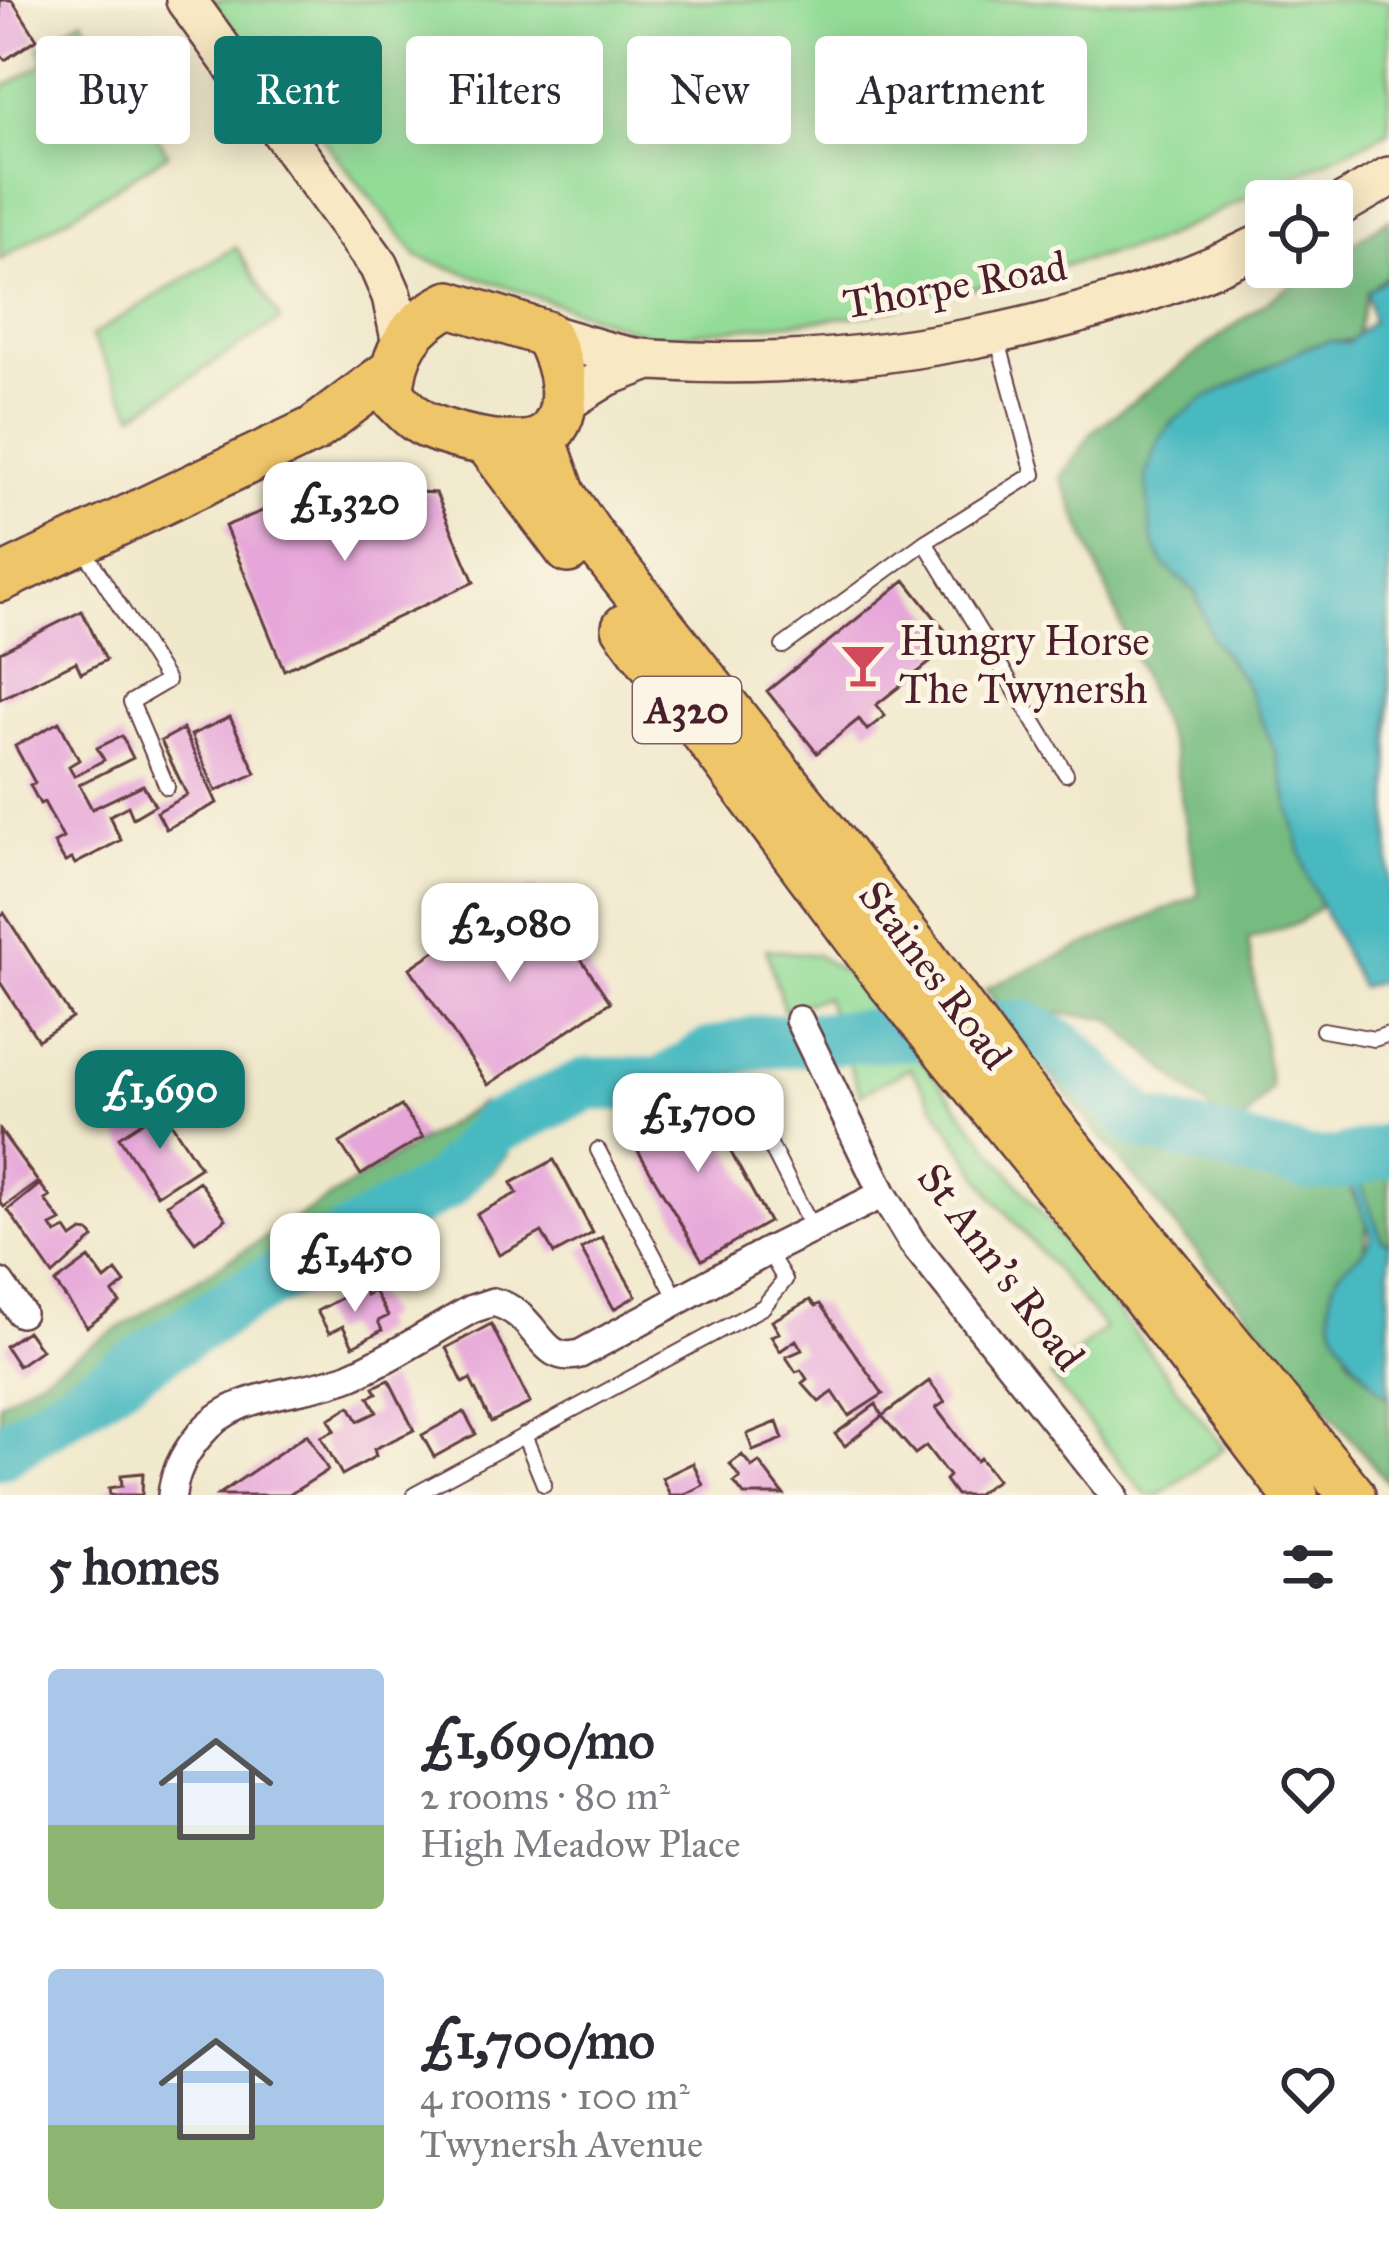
<!DOCTYPE html>
<html lang="en">
<head>
<meta charset="utf-8">
<style>
	body { margin:0; font-family:"IM FELL Great Primer",serif; background:#f2f2f3; color:#2b2b33; height:100vh; display:flex; flex-direction:column; font-size:45px; white-space:nowrap }
	* { box-sizing:border-box; margin:0 }
	p { font-size:39px; color:#7c7c81 }
	.icon { flex:none; width:66px; height:66px; fill:none; stroke:currentColor; stroke-width:2; stroke-linecap:round; stroke-linejoin:round }
	.map { position:relative; height:1495px; overflow:hidden }
	.panel { display:flex; flex-direction:column; background:#fff; flex:1 }
	.panel>* { flex:none }
	.hud { position:absolute; left:36px; top:36px; width:1317px; height:108px; display:flex; gap:24px }
	.controls { position:absolute; left:1245px; top:180px; display:grid; gap:24px }
	.controls a { display:grid; place-items:center; width:108px; height:108px; border-radius:12px; background:#fff; box-shadow:0 6px 30px #0003; font-size:60px }
	.price { position:absolute; translate:-50% -102px; padding:0 27px; border-radius:24px; background:#fff; color:#222; font-size:39px; line-height:78px; filter:drop-shadow(0 3px 6px #0008) }
	.price::after { content:''; position:absolute; left:50%; top:72px; width:36px; height:27px; margin-left:-18px; background:inherit; clip-path:polygon(0 0,100% 0,50% 100%) }
	.price.active { background:#0f766e; color:#fff }
	ul { padding:0; list-style:none }
	li { display:flex; align-items:center; gap:36px; height:300px; padding:0 48px }
	li span { display:grid; place-items:center; flex:none; width:336px; height:240px; border-radius:12px; color:#555 }
	li>.icon { margin-inline-start:auto }
	span .icon { width:144px; height:144px; fill:#fffc; stroke-width:1 }
	li b { font-size:51px }
	h2 { display:flex; justify-content:space-between; align-items:center; height:144px; padding:0 48px; font-size:51px }
	.tag { padding:0 42px; border-radius:12px; background:#fff; box-shadow:0 6px 30px #0003; font-size:42px; line-height:108px }
	.tag.active { background:#0f766e; color:#fff }
	.map>svg:first-child { display:block }
</style>
</head>
<body>
<div class="map">
<svg width="1389" height="1495" viewBox="0 0 1389 1495">
	<rect width="100%" height="100%" fill="#fcf5e5"/>
	<filter id="ink" filterUnits="userSpaceOnUse"><feTurbulence type="fractalNoise" baseFrequency=".00833" numOctaves="2"/><feDisplacementMap in="SourceGraphic" scale="24" xChannelSelector="R" yChannelSelector="G"/><feConvolveMatrix kernelMatrix="1 2 1 2 8 2 1 2 1" color-interpolation-filters="sRGB"/></filter>
	<filter id="wash" filterUnits="userSpaceOnUse"><feTurbulence type="fractalNoise" baseFrequency=".004" numOctaves="4" result="noise"/><feDisplacementMap in="SourceGraphic" scale="48" xChannelSelector="R" yChannelSelector="G"/><feGaussianBlur stdDeviation="2.7" result="paint"/><feColorMatrix in="noise" values="0 0 0 0 0 0 0 0 0 0 0 0 0 0 0 0 0 1.4 0 .05"/><feComposite in="paint" operator="in"/></filter>
	<g filter="url(#wash)">
		<rect width="100%" height="100%" fill="#f0e8cb"/>
		<path fill="#93dc97" stroke="#6e7e61" stroke-width="3" d="M211 0H1389V131L1150 244 865 315 654 337 418 257Z
			M82 19 168 154 0 260V89L45 63 39 47Z
			M236 247 280 320 134 414 91 336Z
			M766 949 816 955 847 974 911 1046 1224 1448 1160 1495H1146L1050 1376 1105 1328 994 1198 910 1068 860 1094 825 997 784 1010Z"/>
		<path fill="#76bc80" stroke="#606e56" stroke-width="3" d="M1389 219V274L1367 292 1356 339 1310 346 1195 592 1244 681 1276 754 1320 907 1298 923 1248 940 1271 1088 1235 1132 1109 1018 1002 1009 985 989 1199 895 1173 752 1061 478 1093 431 1258 308 1318 267H1332V258Z
			M1041 1064 1148 1150 1263 1165 1282 1179 1305 1185 1343 1179 1368 1219 1363 1255 1338 1273 1347 1355 1389 1399V1484Z
			M482 1103 507 1154 491 1173 0 1478V1402Z
			M1389 1161V1241L1383 1242 1355 1171Z"/>
		<path fill="#4ab9c1" stroke="#4a6c76" stroke-width="3" d="M1389 276V979L1360 987 1307 876 1276 754 1244 681 1212 638 1195 592 1163 564 1151 536 1146 476 1160 438 1175 420 1202 400 1310 346 1330 341 1348 343 1372 321 1367 292Z
			M1389 1141V1158L1356 1171 1383 1241H1389V1399C1360 1368 1311 1323 1337 1276 1347 1257 1367 1258 1371 1234L1353 1188 1334 1178C1307 1184 1284 1187 1263 1165L1266 1143C1301 1162 1351 1148 1389 1141Z"/>
		<g fill="none" stroke-linecap="round" stroke-linejoin="round">
			<path stroke="#4ab9c1" stroke-width="54" d="M0 1452 238 1300 444 1184 494 1128 588 1084H664L709 1055 759 1042 1024 1027 1065 1049 1141 1123 1307 1164H1338L1389 1150"/>
		</g>
		<g id="blocks">
			<path fill="#e6a6d9" d="M0 0H12L37 39 5 60 0 53Z
				M322 487 436 493 474 582 284 670 225 526Z
				M905 580 955 643 876 705 885 716 867 730 859 719 817 753 767 691Z
				M82 611 106 660 81 673 76 662 0 699V652Z
				M230 717 256 773 216 791 191 735Z
				M59 722 79 760 69 766 74 776 104 760 97 748 122 736 133 758 79 785 92 809 143 785 155 805 133 818 128 806 109 816 121 840 75 864 72 859 65 862 54 843 63 838 44 802 40 804 30 785 35 783 15 746Z
				M183 729 217 803 166 829 157 812 187 795 161 741Z
				M532 886 610 1002 488 1085 410 968Z
				M4 913 72 1018 38 1040 0 982V916Z
				M698 1092 769 1222 702 1260 626 1130Z
				M401 1106 423 1137 361 1175 340 1143Z
				M162 1109 200 1167 157 1195 119 1137Z
				M0 1130 38 1182 4 1207 0 1202Z
				M554 1160 593 1233 554 1254 542 1232 499 1255 477 1214 517 1193 511 1183Z
				M199 1181 226 1219 195 1242 167 1204Z
				M40 1184 50 1197 45 1200 61 1221 51 1226 56 1234 66 1229 72 1238 82 1231 89 1232 94 1238 53 1275 8 1210Z
				M602 1237 636 1296 614 1309 581 1249Z
				M89 1258 105 1280 116 1271 125 1283 113 1293 120 1303 87 1327 55 1283Z
				M362 1287 366 1295 374 1291 388 1316 378 1321 382 1330 353 1346 343 1326 329 1333 317 1311Z
				M810 1300 815 1306 820 1304 883 1394 849 1416 833 1392 819 1402 802 1383 807 1379 801 1370 796 1372 786 1357 802 1350 796 1340 780 1351 771 1336 779 1333 772 1321Z
				M491 1324 530 1403 491 1422 470 1379 463 1383 446 1348Z
				M27 1331 41 1350 18 1366 5 1346Z
				M389 1380 414 1430 374 1449 376 1456 342 1475 321 1437 335 1430 329 1419 350 1406 358 1421 377 1412 369 1397 377 1393 374 1387Z
				M929 1381 945 1402 936 1408 976 1461 980 1458 997 1480 975 1495H956L945 1480 949 1476 926 1446 915 1454 882 1416Z
				M876 1404 882 1416 845 1446 835 1434Z
				M464 1412 476 1434 434 1457 422 1435Z
				M777 1422 783 1439 753 1451 747 1434Z
				M307 1434 328 1470 289 1495H218Z
				M742 1455 752 1467 759 1462 784 1495H744L734 1482 740 1478 730 1464Z
				M693 1463 703 1485 683 1495H670L662 1478Z
				M143 1473 142 1495H110L109 1488 122 1486 121 1475Z"/>
		</g>
	</g>
	<g filter="url(#ink)">
		<use href="#blocks" fill-opacity="0" stroke="#633d43" stroke-width="3"/>
		<g fill="none" stroke-linecap="round" stroke-linejoin="round">
			<g stroke="#633d43" stroke-width="18">
				<path id="lane" d="M997 337 1034 474 925 542 1066 774
					M83 548 167 681 131 702 167 787
					M783 646 925 542
					M1323 1030 1374 1039 1389 1034
					M743 1091 812 1228
					M598 1150 677 1299
					M524 1435 544 1484
					M414 1495 763 1307 785 1280 768 1251"/>
			</g>
			<g stroke="#633d43" stroke-width="32">
				<path id="street" d="M799 1020 883 1194 912 1242 1114 1495
					M0 1283 21 1313
					M172 1495C174 1473 184 1454 198 1437 235 1389 297 1397 350 1376 392 1358 432 1331 472 1309L493 1302C540 1313 538 1366 580 1354L768 1251 883 1194"/>
			</g>
			<g stroke="#633d43" stroke-width="44">
				<path id="secondary" d="M186 0 379 266 392 296 402 344
					M1332 210 1389 177
					M546 334C580 343 618 358 653 360 850 374 1089 330 1266 242
					M562 404 607 376 649 360"/>
			</g>
			<g stroke="#633d43" stroke-width="50">
				<path id="primary" d="M450 304 546 334C562 362 577 414 544 438 520 454 451 436 426 425 413 419 401 405 391 395 392 352 411 323 450 304Z
					M543 439 563 495 591 536 921 954 1010 1075 1352 1495
					M487 442 568 550
					M0 579 313 430 392 371
					M625 627 886 977 1111 1253 1295 1495"/>
			</g>
			<use href="#lane" stroke="#fff" stroke-width="14"/>
			<use href="#street" stroke="#fff" stroke-width="27"/>
			<use href="#secondary" stroke="#f8e8c3" stroke-width="39"/>
			<use href="#primary" stroke="#eec569" stroke-width="45"/>
		</g>
	</g>
	<defs>
		<g id="bar-bare" transform="scale(3.6)"><path d="M-6-5H6L.8 .8V4.5H3.5V6h-7V4.5H-.8V.8Z" fill="#d1495b" stroke="#fcf5e5" stroke-width="2.5" paint-order="stroke"/></g>
	</defs>
	<g fill-rule="evenodd">
		<use href="#bar-bare" x="863" y="665"/>
	</g>
	<g text-anchor="middle" dominant-baseline="central" stroke-width="10" stroke-linejoin="round" paint-order="stroke">
		<rect fill="#fcf5e5" stroke="#7f5f63" stroke-width="3" x="633" y="677" width="108" height="66" rx="9"/>
		<g font-size="39" font-weight="bold" fill="#4a1f2b">
			<text x="687" y="710">A320</text>
		</g>
		<g font-size="42" fill="#4a1f2b" stroke="#fcf5e5">
			<text transform="translate(955 285) rotate(-10)">Thorpe Road</text>
			<text transform="translate(935 975) rotate(53)">Staines Road</text>
			<text transform="translate(1001 1267) rotate(53)">St Ann's Road</text>
		</g>
		<g font-size="42" fill="#4a1f2b" stroke="#fcf5e5" text-anchor="start">
			<text x="899" y="641">Hungry Horse<tspan x="899" dy="48">The Twynersh</tspan></text>
		</g>
	</g>
</svg>
<div class="controls">
<a><svg class="icon" aria-label="locate" viewBox="0 0 24 24"><circle cx="12" cy="12" r="6"/><path d="M12 2v4M12 18v4M2 12h4M18 12h4"/></svg></a>
</div>
<b class="price" style="left:345px;top:564px">£1,320</b>
<b class="price" style="left:510px;top:985px">£2,080</b>
<b class="price active" style="left:160px;top:1152px">£1,690</b>
<b class="price" style="left:698px;top:1175px">£1,700</b>
<b class="price" style="left:355px;top:1315px">£1,450</b>
<div class="hud">
<a class="tag">Buy</a>
<a class="tag active">Rent</a>
<a class="tag">Filters</a>
<a class="tag">New</a>
<a class="tag">Apartment</a>
</div>
</div>
<section class="panel">
<h2>5 homes<svg class="icon" aria-label="filters" viewBox="0 0 24 24"><path d="M4 7h16M4 17h16"/><circle cx="9" cy="7" r="2"/><circle cx="15" cy="17" r="2"/></svg></h2>
<ul>
<li><span style="background:linear-gradient(#a9c7e8 65%,#8fb573 0)"><svg class="icon" aria-label="home" viewBox="0 0 24 24"><path d="M3 11l9-7 9 7M6 9v11h12V9"/></svg></span><div><b>£1,690/mo</b><p>2 rooms · 80 m²</p><p>High Meadow Place</p></div><svg class="icon" aria-label="heart" viewBox="0 0 24 24"><path d="M12 20l-8-8c-3-5 5-10 8-4 3-6 11-1 8 4z"/></svg></li>
<li><span style="background:linear-gradient(#a9c7e8 65%,#8fb573 0)"><svg class="icon" aria-label="home" viewBox="0 0 24 24"><path d="M3 11l9-7 9 7M6 9v11h12V9"/></svg></span><div><b>£1,700/mo</b><p>4 rooms · 100 m²</p><p>Twynersh Avenue</p></div><svg class="icon" aria-label="heart" viewBox="0 0 24 24"><path d="M12 20l-8-8c-3-5 5-10 8-4 3-6 11-1 8 4z"/></svg></li>
</ul>
</section>
</body>
</html>
